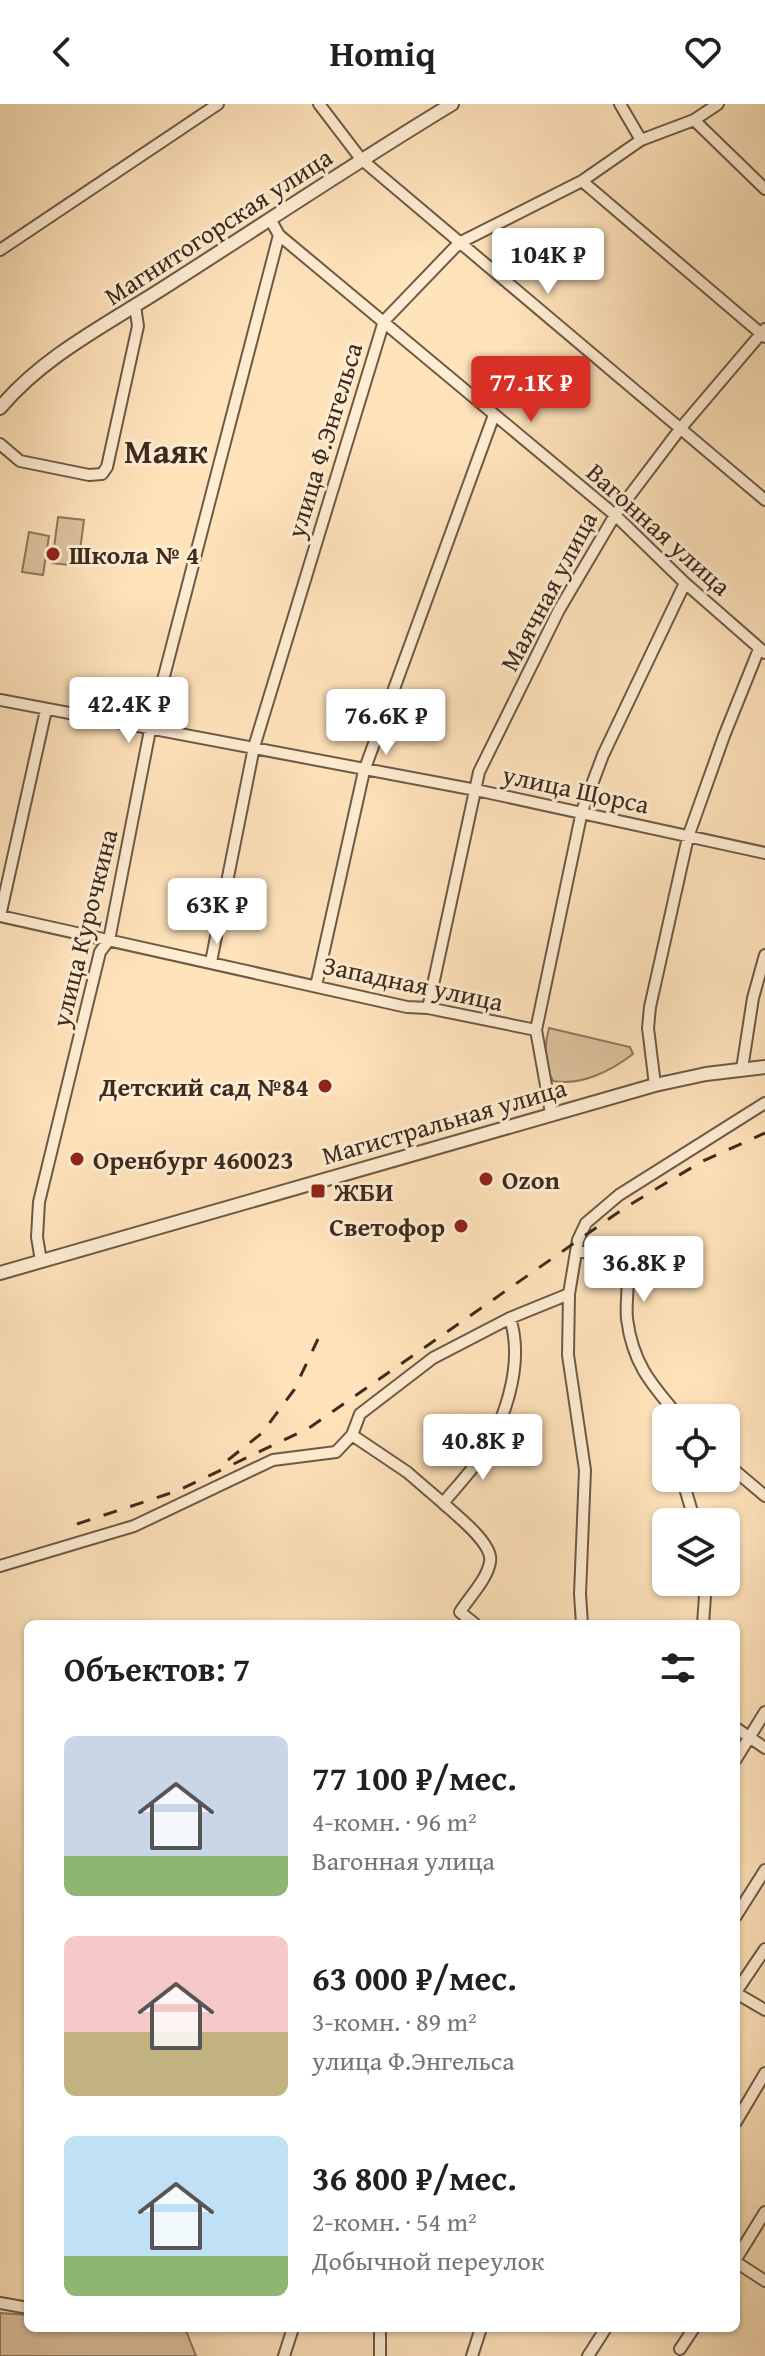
<!DOCTYPE html>
<html lang="ru">
<head>
<meta charset="utf-8">
<style>
	body { margin:0; font-family:"Gentium Book Plus",serif; background:#f2f2f2; color:#202124; height:100vh; display:flex; flex-direction:column; font-size:30px; white-space:nowrap }
	* { box-sizing:border-box; margin:0 }
	p { font-size:26px; color:#757577 }
	.icon { flex:none; width:44px; height:44px; fill:none; stroke:currentColor; stroke-width:2; stroke-linecap:round; stroke-linejoin:round }
	.map { position:relative; flex:1; overflow:hidden }
	.panel { position:absolute; left:24px; top:1516px; width:716px; height:712px; display:flex; flex-direction:column; background:#fff; border-radius:12px; box-shadow:0 2px 6px #0004 }
	.panel>* { flex:none }
	.controls { position:absolute; left:652px; top:1300px; display:grid; gap:16px }
	.controls a { display:grid; place-items:center; width:88px; height:88px; border-radius:12px; background:#fff; box-shadow:0 2px 6px #0004; font-size:40px }
	.price { position:absolute; translate:-50% -68px; padding:0 18px; border-radius:8px; background:#fff; color:#222; font-size:26px; line-height:52px; filter:drop-shadow(0 2px 4px #0008) }
	.price::after { content:''; position:absolute; left:50%; top:48px; width:24px; height:18px; margin-left:-12px; background:inherit; clip-path:polygon(0 0,100% 0,50% 100%) }
	.price.on { background:#d93025; color:#fff }
	ul { padding:0; list-style:none }
	li { display:flex; align-items:center; gap:24px; height:200px; padding:0 40px }
	li span { display:grid; place-items:center; flex:none; width:224px; height:160px; border-radius:12px; color:#555 }
	li>.icon { margin-inline-start:auto }
	span .icon { width:96px; height:96px; fill:#fffc; stroke-width:1 }
	li b { font-size:34px }
	h2 { display:flex; justify-content:space-between; align-items:center; height:96px; padding:0 40px; font-size:34px }
	header { display:flex; justify-content:space-between; align-items:center; height:104px; padding:0 40px; background:#fff; font-size:36px; font-weight:700 }
	.map>svg:first-child { display:block }
</style>
</head>
<body>
<header><svg class="icon" aria-label="back" viewBox="0 0 24 24"><path d="M15 5l-7 7 7 7"/></svg>Homiq<svg class="icon" aria-label="heart" viewBox="0 0 24 24"><path d="M12 20l-8-8c-3-5 5-10 8-4 3-6 11-1 8 4z"/></svg></header>
<div class="map">
<svg width="765" height="2252" viewBox="0 0 765 2252">
	<rect width="100%" height="100%" fill="#ffe3bb"/>
	<filter id="stains"><feTurbulence type="fractalNoise" baseFrequency=".0025" numOctaves="4"/><feColorMatrix values="0 0 0 0 .2 0 0 0 0 .09 0 0 0 0 .02 0 0 0 .5 -.17"/></filter>
	<radialGradient id="worn" r=".72"><stop offset=".6" stop-color="#630" stop-opacity="0"/><stop offset="1" stop-color="#630" stop-opacity=".3"/></radialGradient>
	<path fill="#dec4a0" stroke="#8e785f" stroke-width="2" d="M58 413 84 416 78 462 52 459Z
		M29 428 49 432 43 471 22 468Z
		M549 924 630 943 633 950C611 967 581 982 553 977 544 961 544 941 549 924Z
		M0 2209 28 2211V2224H185L196 2252H0Z"/>
	<g fill="none" stroke-linecap="round" stroke-linejoin="round">
		<g stroke="#6e5945" stroke-width="14">
			<path id="minor" d="M319 0 361 55 765 396
				M620 0 641 36
				M694 16 765 85
				M582 77 765 233
				M270 115 279 131 615 411 685 479 765 549
				M0 146 218 0
				M0 340 20 357 89 371 102 370 107 363 138 222 135 202
				M0 596 476 686 765 749
				M0 812 407 903 428 904 536 926
				M0 812 46 606
				M211 858 254 643 384 217 459 139 582 77 641 36 694 16 718 0
				M316 882 364 667 494 311
				M428 904 479 668 559 506 615 411 680 325 765 225
				M742 965 753 894 765 851
				M655 981 648 924 650 903 688 733 724 632 759 545
				M551 1009 536 926 582 707 603 651 685 479
				M576 1147 619 1153 625 1158C631 1176 625 1196 627 1215 633 1261 652 1281 680 1314
				M41 1157 37 1133 39 1098 100 848 109 836 150 626 279 131
				M352 1331 407 1368 443 1399C454 1386 465 1374 475 1361 504 1323 525 1261 510 1214
				M726 1359 765 1392
				M682 1374 695 1418
				M443 1399C456 1411 494 1440 490 1458 487 1476 469 1493 460 1508L475 1520
				M0 1462 134 1422 273 1356 336 1348 352 1331 360 1310 433 1254 510 1214 569 1190
				M582 1520 580 1490 585 1366 568 1251 569 1190 578 1136 586 1119 619 1091 765 999
				M703 1520 706 1478
				M736 1624 765 1644
				M736 1655 765 1608
				M736 1812 765 1766
				M736 1888 765 1845
				M736 1889 765 1906
				M736 2018 765 1969
				M736 2155 765 2108
				M736 2158 765 2177
				M0 2199 28 2204
				M680 2245 694 2224
				M284 2252 293 2224
				M380 2252V2224
				M472 2252 481 2224
				M588 2252 606 2224"/>
		</g>
		<g stroke="#6e5945" stroke-width="16">
			<path id="tertiary" d="M0 304C44 251 111 218 168 181 262 121 356 58 452 0
				M0 1169 655 981 706 970 765 963"/>
		</g>
		<use href="#minor" stroke="#ffedd3" stroke-width="10"/>
		<use href="#tertiary" stroke="#ffedd3" stroke-width="12"/>
		<path stroke="#3d2b1e" stroke-width="3" stroke-dasharray="14 14" stroke-linecap="butt" d="M228 1356 262 1329 294 1286 318 1235
			M77 1420 177 1387 309 1324 626 1103 701 1058 765 1029"/>
	</g>
	<g fill="#8f2418" stroke="#ffedd3" stroke-width="3">
		<circle cx="53" cy="450" r="8"/>
		<circle cx="325" cy="982" r="8"/>
		<circle cx="77" cy="1055" r="8"/>
		<circle cx="486" cy="1075" r="8"/>
		<rect x="310" y="1079" width="16" height="16" rx="4"/>
		<circle cx="461" cy="1122" r="8"/>
	</g>
	<g text-anchor="middle" dominant-baseline="central" stroke-width="6" stroke-linejoin="round" paint-order="stroke">
		<g font-size="26" fill="#3d2b1e" stroke="#ffedd3">
			<text transform="translate(218 122) rotate(-33)">Магнитогорская улица</text>
			<text transform="translate(324 336) rotate(-73)">улица Ф.Энгельса</text>
			<text transform="translate(659 425) rotate(42)">Вагонная улица</text>
			<text transform="translate(548 487) rotate(-62)">Маячная улица</text>
			<text transform="translate(576 685) rotate(12)">улица Щорса</text>
			<text transform="translate(84 824) rotate(-76)">улица Курочкина</text>
			<text transform="translate(413 879) rotate(12)">Западная улица</text>
			<text transform="translate(444 1017) rotate(-16)">Магистральная улица</text>
		</g>
		<g font-size="26" font-weight="bold" fill="#3d2b1e" stroke="#ffedd3" text-anchor="start">
			<text x="69" y="450">Школа № 4</text>
			<text x="309" y="982" text-anchor="end">Детский сад №84</text>
			<text x="93" y="1055">Оренбург 460023</text>
			<text x="502" y="1075">Ozon</text>
			<text x="334" y="1087">ЖБИ</text>
			<text x="445" y="1122" text-anchor="end">Светофор</text>
		</g>
		<g font-size="34" font-weight="bold" fill="#3d2b1e" stroke="#ffedd3">
			<text x="166" y="346">Маяк</text>
		</g>
	</g>
	<rect width="100%" height="100%" filter="url(#stains)"/>
	<rect width="100%" height="100%" fill="url(#worn)"/>
</svg>
<div class="controls">
<a><svg class="icon" aria-label="locate" viewBox="0 0 24 24"><circle cx="12" cy="12" r="6"/><path d="M12 2v4M12 18v4M2 12h4M18 12h4"/></svg></a>
<a><svg class="icon" aria-label="layers" viewBox="0 0 24 24"><path d="M12 4l9 5-9 5-9-5zM3 14l9 5 9-5"/></svg></a>
</div>
<b class="price" style="left:548px;top:192px">104K ₽</b>
<b class="price on" style="left:531px;top:320px">77.1K ₽</b>
<b class="price" style="left:129px;top:641px">42.4K ₽</b>
<b class="price" style="left:386px;top:653px">76.6K ₽</b>
<b class="price" style="left:217px;top:842px">63K ₽</b>
<b class="price" style="left:644px;top:1200px">36.8K ₽</b>
<b class="price" style="left:483px;top:1378px">40.8K ₽</b>
<section class="panel">
<h2>Объектов: 7<svg class="icon" aria-label="filters" viewBox="0 0 24 24"><path d="M4 7h16M4 17h16"/><circle cx="9" cy="7" r="2"/><circle cx="15" cy="17" r="2"/></svg></h2>
<ul>
<li><span style="background:linear-gradient(#c9d6e8 75%,#8fb573 0)"><svg class="icon" aria-label="home" viewBox="0 0 24 24"><path d="M3 11l9-7 9 7M6 9v11h12V9"/></svg></span><div><b>77 100 ₽/мес.</b><p>4-комн. · 96 m²</p><p>Вагонная улица</p></div></li>
<li><span style="background:linear-gradient(#f6c9c9 60%,#c2b280 0)"><svg class="icon" aria-label="home" viewBox="0 0 24 24"><path d="M3 11l9-7 9 7M6 9v11h12V9"/></svg></span><div><b>63 000 ₽/мес.</b><p>3-комн. · 89 m²</p><p>улица Ф.Энгельса</p></div></li>
<li><span style="background:linear-gradient(#bfe0f5 75%,#8fb573 0)"><svg class="icon" aria-label="home" viewBox="0 0 24 24"><path d="M3 11l9-7 9 7M6 9v11h12V9"/></svg></span><div><b>36 800 ₽/мес.</b><p>2-комн. · 54 m²</p><p>Добычной переулок</p></div></li>
</ul>
</section>
</div>
</body>
</html>
